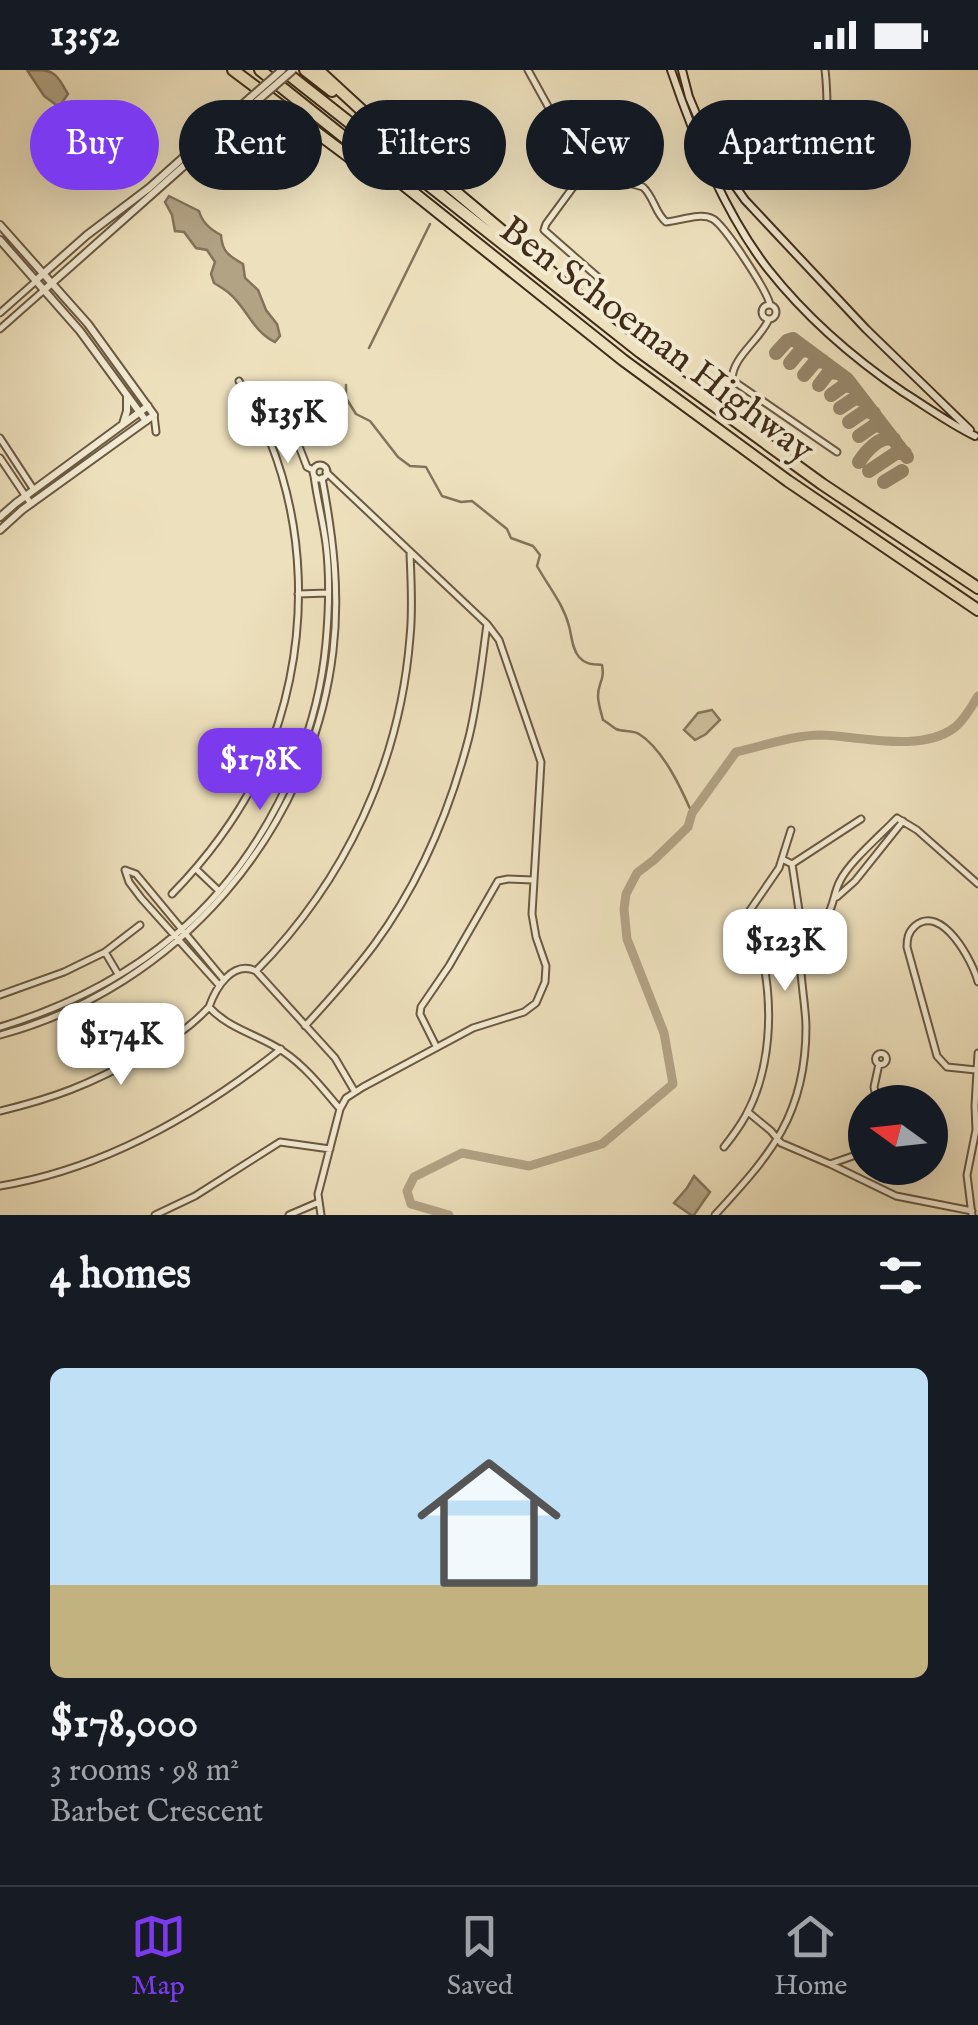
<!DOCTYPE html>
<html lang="en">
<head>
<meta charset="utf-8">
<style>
	body { margin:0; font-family:"IM FELL English",serif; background:#20242c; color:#f1f3f6; height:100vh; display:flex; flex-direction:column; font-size:38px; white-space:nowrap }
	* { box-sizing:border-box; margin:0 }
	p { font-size:32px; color:#9ea1a6 }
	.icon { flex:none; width:55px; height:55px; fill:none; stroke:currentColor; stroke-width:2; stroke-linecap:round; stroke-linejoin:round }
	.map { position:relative; height:1145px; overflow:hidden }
	.drawer { display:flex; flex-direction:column; background:#171b24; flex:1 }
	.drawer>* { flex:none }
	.top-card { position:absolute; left:30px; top:30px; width:920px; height:90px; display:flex; gap:20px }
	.needle { width:65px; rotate:285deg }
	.fabs { position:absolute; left:848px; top:1015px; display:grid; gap:20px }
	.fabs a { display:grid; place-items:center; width:100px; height:100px; border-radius:50%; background:#171b24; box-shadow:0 10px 40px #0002; font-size:50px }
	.price { position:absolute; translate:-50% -85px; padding:0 22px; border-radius:20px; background:#fff; color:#222; font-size:32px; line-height:65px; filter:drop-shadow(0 2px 5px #0008) }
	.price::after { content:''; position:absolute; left:50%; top:60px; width:30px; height:22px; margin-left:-15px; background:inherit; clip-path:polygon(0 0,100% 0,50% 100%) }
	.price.on { background:#7c3aed; color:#fff }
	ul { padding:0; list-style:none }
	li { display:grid; align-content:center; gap:20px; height:530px; padding:0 50px }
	li span { display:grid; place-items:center; height:310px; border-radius:15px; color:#555 }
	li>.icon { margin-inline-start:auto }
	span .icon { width:180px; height:180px; fill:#fffc; stroke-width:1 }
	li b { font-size:42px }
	h2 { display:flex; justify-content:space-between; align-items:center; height:120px; padding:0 50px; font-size:42px }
	.chip { padding:0 35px; border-radius:45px; background:#171b24; box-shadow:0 10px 40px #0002; font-size:35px; line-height:90px }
	.chip.on { background:#7c3aed; color:#fff }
	.status { display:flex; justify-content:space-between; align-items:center; height:70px; padding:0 50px; background:#171b24; direction:ltr }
	.status svg { height:28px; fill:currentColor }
	.dock { display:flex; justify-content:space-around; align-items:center; height:140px; border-top:2px solid #363941; background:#171b24; font-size:28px; color:#9ea1a6 }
	.dock a { display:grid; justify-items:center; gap:5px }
	.dock .on { color:#7c3aed }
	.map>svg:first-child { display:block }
</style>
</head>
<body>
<div class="status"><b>13:52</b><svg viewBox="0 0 49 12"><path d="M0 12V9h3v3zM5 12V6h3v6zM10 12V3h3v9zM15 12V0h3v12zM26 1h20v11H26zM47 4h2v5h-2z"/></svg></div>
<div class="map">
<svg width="978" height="1145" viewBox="0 0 978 1145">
	<rect width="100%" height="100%" fill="#ede0bc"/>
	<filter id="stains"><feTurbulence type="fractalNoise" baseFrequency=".002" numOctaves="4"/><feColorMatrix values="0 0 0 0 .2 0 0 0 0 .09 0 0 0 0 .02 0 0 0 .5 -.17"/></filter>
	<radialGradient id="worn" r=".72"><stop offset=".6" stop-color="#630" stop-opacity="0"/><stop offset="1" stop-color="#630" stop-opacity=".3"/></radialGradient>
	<path fill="#cfc1a0" stroke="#87765c" stroke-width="2.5" d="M712 640 720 650 706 664 695 670 684 660 698 643Z"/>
	<path fill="#b2a385" stroke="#84735a" stroke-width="2.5" d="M27 0C54 0 54 0 68 24L59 37 44 26Z
		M83 44 98 45 116 65 140 83 143 100 136 104 109 82 96 66 74 56Z
		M169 126 199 141C202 152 211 160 221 165 222 182 229 186 243 194L245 208 258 220 266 240 277 254 280 266 275 272C253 262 247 238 229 223 224 219 219 216 214 213L211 204 215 192 207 180 196 178 184 162 175 161 172 145 165 132Z
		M694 1106 710 1122 694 1145H691L674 1133 687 1118Z"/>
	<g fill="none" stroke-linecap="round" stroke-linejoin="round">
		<path stroke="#84735a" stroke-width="2.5" d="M460 114 464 110
			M369 278 430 154
			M346 315V328L356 344 370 351 398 387 410 396 426 397 442 426 461 432 472 431 507 459 511 468 533 476 540 485 537 496C548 516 563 533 569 556 572 567 572 579 579 587 586 595 593 594 602 595 605 611 598 612 598 626 598 633 601 642 603 650 604 650 614 658 616 659 623 662 632 660 639 664 663 679 681 718 692 743"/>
		<path stroke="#b2a385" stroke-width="9" d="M449 1145 411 1134 407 1121 414 1107 462 1083 529 1096 602 1074 673 1014 664 963 627 869 624 839 626 824 637 803 654 790 688 757 692 743 736 682C763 676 793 665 821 665 859 666 920 683 954 658 964 651 972 636 978 626"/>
		<path stroke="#96866a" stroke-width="14" d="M776 283 787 271 793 269 847 309 907 387
			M790 293 800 281 808 280
			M804 305 815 292 823 291
			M819 315 829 302 838 303
			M831 325 845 315 853 317
			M840 338 855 328 863 330
			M849 352 865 341 874 343
			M859 366 875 355 884 357
			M859 392C866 381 880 365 894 369
			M869 401 896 383H905
			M884 412 902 401"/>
		<g stroke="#6a5942" stroke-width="9">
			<path id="minor" d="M528 0 587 107
				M825 0C830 38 823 78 834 115
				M585 101 643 117C654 127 655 143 666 152 680 151 700 142 713 149 725 156 768 222 770 235
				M585 101 546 154 544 160 600 209
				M762 242a7 7 0 1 1 14 0a7 7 0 1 1-14 0Z
				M0 243 35 212
				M769 249C760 270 732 287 732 310L837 382
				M0 259 43 221
				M154 345 156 362
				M264 359 278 356 295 366 307 397 313 400
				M0 368 34 420
				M0 388 31 434
				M313 402a7 7 0 1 1 14 0a7 7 0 1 1-14 0Z
				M298 524 328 523
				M784 790 792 794 803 867
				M792 794 861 749
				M196 799 219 821
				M172 824C206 789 235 751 257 707 316 584 314 428 239 311
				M837 827 855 811 903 751
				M105 882 140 855
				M256 901C345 811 400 694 410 567 413 539 411 511 410 483
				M219 915 141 828 129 812 125 800 136 804 224 910
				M0 925 64 902 105 882 118 904
				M305 956C329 930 353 903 374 875 419 814 450 740 469 667 478 630 482 591 487 554
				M0 957C63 938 124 908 175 865 259 794 316 682 326 573 329 540 330 506 326 474 323 451 317 429 314 406
				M0 965C176 918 312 762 333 581 340 522 333 466 322 408
				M436 976 420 944 421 937 449 896 498 811 508 809 533 810
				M875.5 989a5.5 5.5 0 1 1 11 0a5.5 5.5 0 1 1-11 0Z
				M976 1000 947 997 937 986 907 877C907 869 908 862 915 856 942 833 973 892 978 912
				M877 1032 874 1017 879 994
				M340 1039C323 1019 306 997 284 982 260 965 230 960 209 937 216 917 233 890 256 901L335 988 355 1022
				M0 1041C55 1028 90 1014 139 987 166 973 189 959 209 937
				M748 1042 771 1061 781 1073 830 1094 896 1126 972 1141
				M724 1077C732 1067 740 1056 746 1045 771 999 773 939 763 890 759 873 746 859 746 846L779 798 791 760
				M830 1094 856 1085 865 1075
				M0 1116C105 1099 199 1044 281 979
				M155 1145 195 1126 280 1072 330 1079
				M289 1145 317 1133
				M321 1145 318 1124 340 1039 346 1028 363 1017 473 958 524 942 536 933 545 912 546 896 536 867 532 844 541 692 499 570 487 554 326 402
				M715 1145C771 1084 806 1045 806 957 806 935 797 892 801 873 804 859 820 858 827 846 834 835 834 822 840 811 849 792 881 765 897 748L917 760 978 814
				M972 1145 967 1105 976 1060 975 1036 978 983"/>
		</g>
		<g stroke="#6a5942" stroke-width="10">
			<path id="tertiary" d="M0 155 88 254 154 345 22 440 0 460
				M0 170 80 261 146 351
				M35 211 87 165 149 118 251 27
				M43 221 256 32
				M123 354 127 341V327
				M0 447 16 433 148 336"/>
		</g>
		<g stroke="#3f2c19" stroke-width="10">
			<path id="secondary" d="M671 0C693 65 726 145 768 199 806 247 853 288 903 322 927 337 950 354 975 366
				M682 0 689 27 708 72 723 99 745 130 866 259 970 360"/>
		</g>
		<g stroke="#3f2c19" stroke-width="14">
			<path id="motorway" d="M233 0 375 106 393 111
				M260 0 623 290 788 411 978 540
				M283 0 640 282 822 414 978 518
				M305 0 332 21
				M318 0 394 70 594 238"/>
		</g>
		<use href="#minor" stroke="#f3ebd3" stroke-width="5"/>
		<use href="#tertiary" stroke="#f3ebd3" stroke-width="6"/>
		<use href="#secondary" stroke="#f3ebd3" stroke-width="6"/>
		<use href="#motorway" stroke="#ede0bc" stroke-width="10"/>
		<g stroke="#6a5942" stroke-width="10" stroke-linecap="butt">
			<path id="tertiary-bridge" d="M251 27 282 0
				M256 32 293 0"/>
		</g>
		<use href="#tertiary-bridge" stroke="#f3ebd3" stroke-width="6"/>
	</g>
	<g text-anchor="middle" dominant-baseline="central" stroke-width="8" stroke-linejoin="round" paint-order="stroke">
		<g font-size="38" fill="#3f2c19" stroke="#f3ebd3">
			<text transform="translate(656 271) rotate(37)">Ben Schoeman Highway</text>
		</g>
	</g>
	<rect width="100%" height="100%" filter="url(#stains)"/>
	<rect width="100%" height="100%" fill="url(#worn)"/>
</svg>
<div class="fabs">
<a><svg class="needle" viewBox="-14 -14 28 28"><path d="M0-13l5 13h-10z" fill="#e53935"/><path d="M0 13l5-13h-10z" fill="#9ea1a6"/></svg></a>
</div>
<b class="price" style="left:288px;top:396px">$135K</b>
<b class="price on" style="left:260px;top:743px">$178K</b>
<b class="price" style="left:785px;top:924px">$123K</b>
<b class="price" style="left:121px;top:1018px">$174K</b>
<div class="top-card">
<a class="chip on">Buy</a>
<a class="chip">Rent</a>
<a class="chip">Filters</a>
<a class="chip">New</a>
<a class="chip">Apartment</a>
</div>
</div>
<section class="drawer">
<h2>4 homes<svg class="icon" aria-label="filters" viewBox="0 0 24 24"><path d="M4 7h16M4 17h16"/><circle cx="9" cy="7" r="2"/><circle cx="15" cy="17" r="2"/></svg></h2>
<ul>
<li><span style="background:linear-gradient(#bfe0f5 70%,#c2b280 0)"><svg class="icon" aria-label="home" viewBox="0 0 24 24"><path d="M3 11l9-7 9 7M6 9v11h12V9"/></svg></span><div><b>$178,000</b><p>3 rooms · 98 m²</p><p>Barbet Crescent</p></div></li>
</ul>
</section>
<nav class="dock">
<a class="on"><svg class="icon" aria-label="map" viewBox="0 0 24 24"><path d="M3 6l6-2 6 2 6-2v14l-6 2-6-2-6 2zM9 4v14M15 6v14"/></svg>Map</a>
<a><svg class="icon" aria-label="saved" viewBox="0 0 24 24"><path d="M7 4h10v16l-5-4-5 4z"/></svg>Saved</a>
<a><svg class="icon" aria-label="home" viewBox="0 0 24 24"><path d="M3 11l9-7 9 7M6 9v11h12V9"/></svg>Home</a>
</nav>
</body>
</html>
